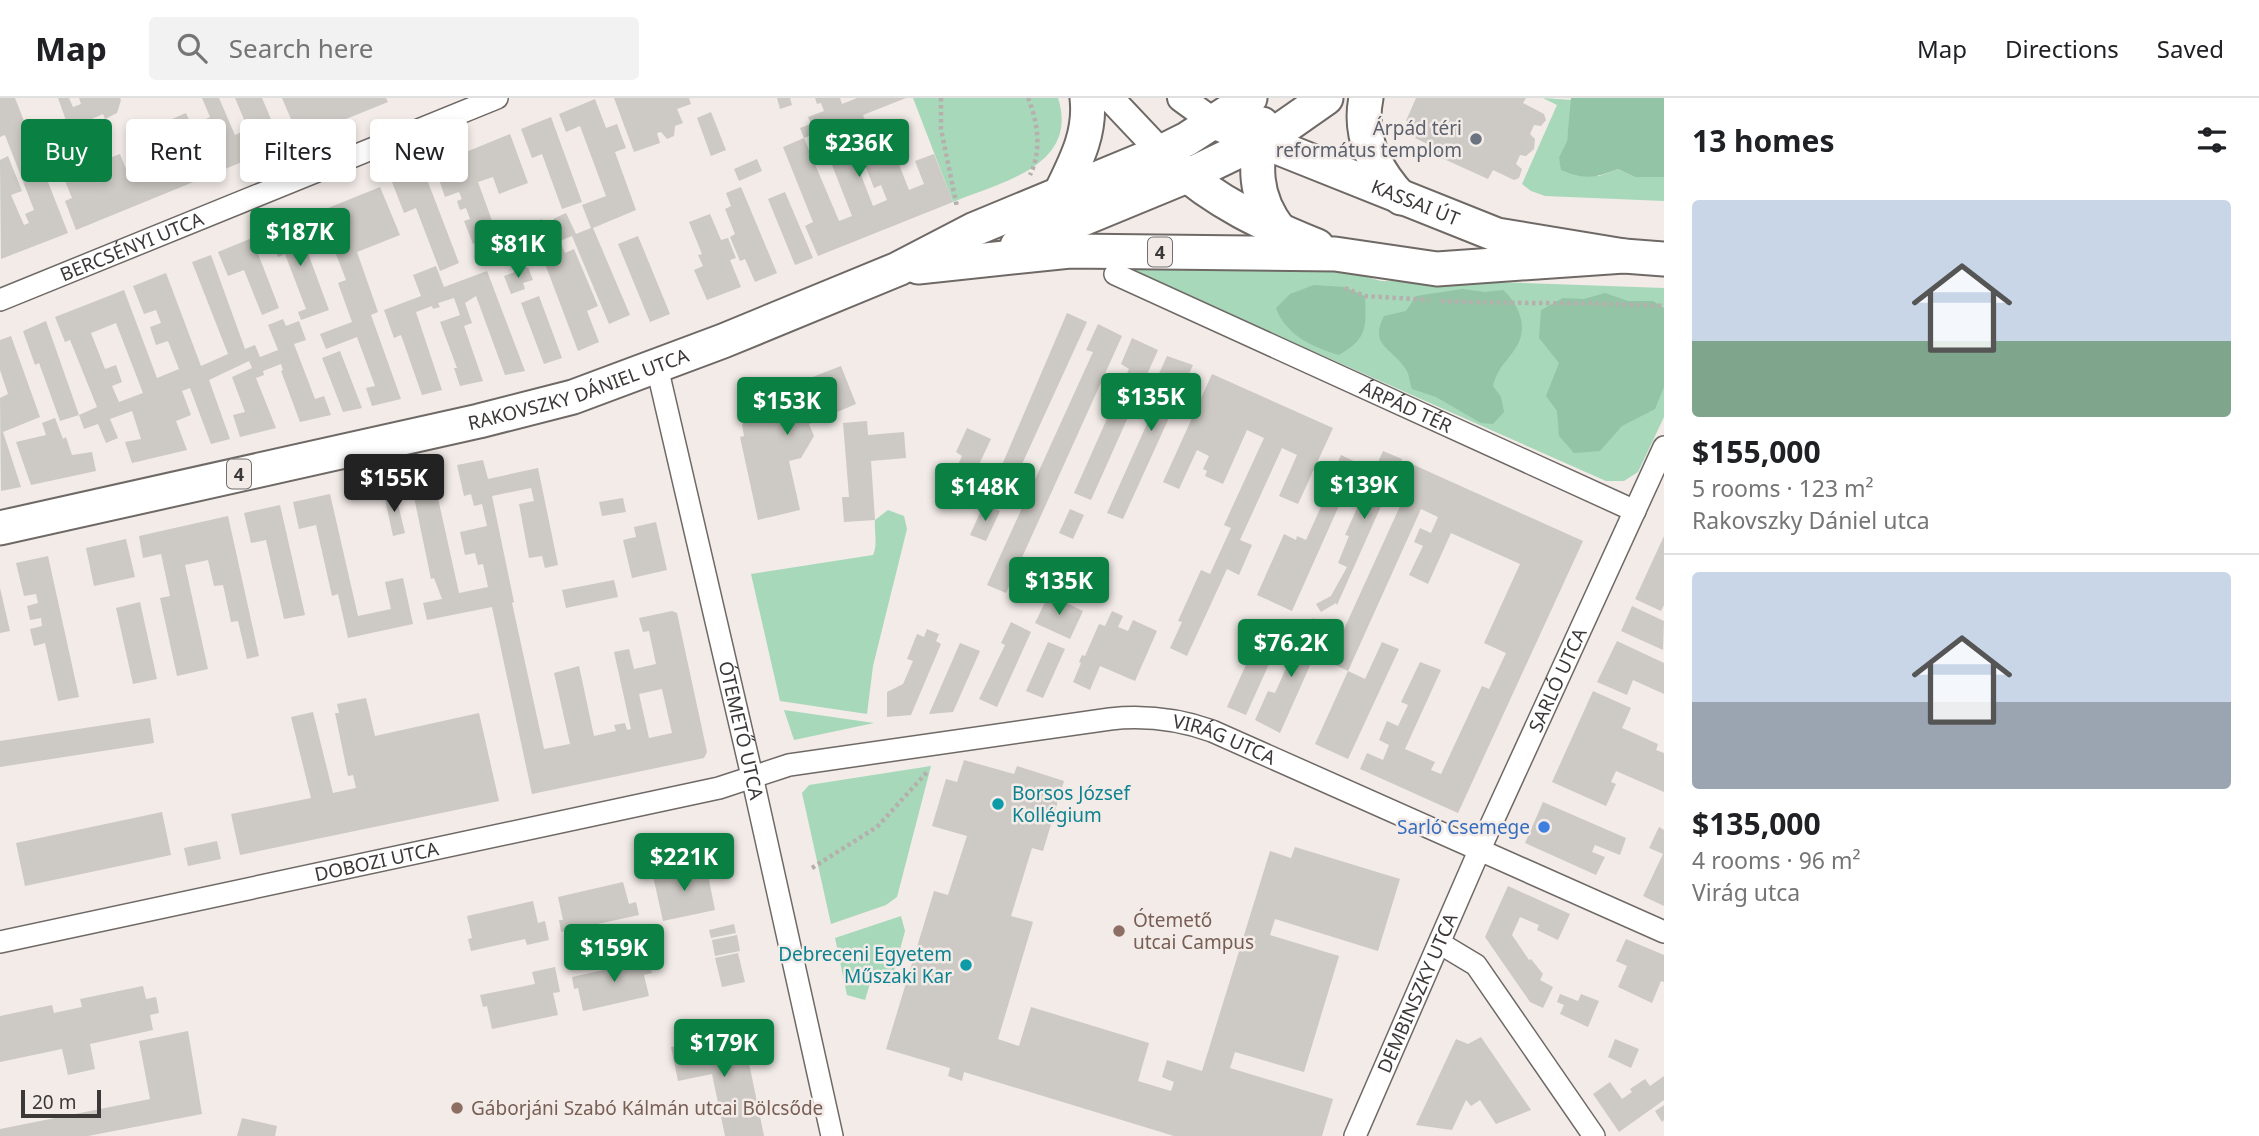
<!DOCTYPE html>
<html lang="en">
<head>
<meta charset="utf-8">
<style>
	body { margin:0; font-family:"Noto Sans",sans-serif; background:#f2f2f2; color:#202124; height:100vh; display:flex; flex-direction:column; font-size:26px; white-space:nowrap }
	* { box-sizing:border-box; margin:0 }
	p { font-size:23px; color:#757577 }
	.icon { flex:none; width:38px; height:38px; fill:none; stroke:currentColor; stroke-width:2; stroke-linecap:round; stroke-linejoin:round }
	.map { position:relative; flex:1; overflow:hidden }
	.drawer { display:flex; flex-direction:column; background:#fff; width:595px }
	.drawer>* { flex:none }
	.hud { position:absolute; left:21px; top:21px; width:665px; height:63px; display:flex; gap:14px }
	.scale { position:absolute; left:21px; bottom:18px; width:80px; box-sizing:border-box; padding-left:7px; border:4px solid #3b3837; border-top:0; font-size:19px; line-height:24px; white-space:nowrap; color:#3b3837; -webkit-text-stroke:5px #f2ebe8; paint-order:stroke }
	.price { position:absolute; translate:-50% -60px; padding:0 16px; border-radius:7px; background:#0b8043; color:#fff; font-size:23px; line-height:46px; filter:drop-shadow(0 2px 4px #0008) }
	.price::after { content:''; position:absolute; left:50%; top:42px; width:21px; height:16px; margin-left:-10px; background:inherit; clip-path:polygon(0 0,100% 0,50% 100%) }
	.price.on { background:#222; color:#fff }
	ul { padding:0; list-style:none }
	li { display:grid; align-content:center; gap:14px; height:371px; padding:0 28px }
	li+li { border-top:2px solid #e0e0e0 }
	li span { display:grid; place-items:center; height:217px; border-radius:7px; color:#555 }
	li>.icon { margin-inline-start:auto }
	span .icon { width:126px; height:126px; fill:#fffc; stroke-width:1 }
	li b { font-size:30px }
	h2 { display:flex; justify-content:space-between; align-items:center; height:84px; padding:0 28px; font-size:30px }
	.tag { padding:0 24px; border-radius:7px; background:#fff; box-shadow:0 4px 10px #0003; font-size:24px; line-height:63px }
	.tag.on { background:#0b8043; color:#fff }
	header { display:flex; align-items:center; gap:42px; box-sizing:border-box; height:98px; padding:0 35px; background:#fff; border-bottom:2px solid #e0e0e0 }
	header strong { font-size:33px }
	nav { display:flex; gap:38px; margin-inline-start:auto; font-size:24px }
	.search { width:490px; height:63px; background:#f2f2f2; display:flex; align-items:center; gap:18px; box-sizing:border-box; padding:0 24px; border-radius:7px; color:#757577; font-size:26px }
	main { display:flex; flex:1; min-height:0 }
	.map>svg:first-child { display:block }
</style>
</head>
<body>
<header>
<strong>Map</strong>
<div class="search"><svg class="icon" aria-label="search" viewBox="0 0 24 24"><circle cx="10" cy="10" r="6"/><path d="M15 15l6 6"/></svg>Search here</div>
<nav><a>Map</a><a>Directions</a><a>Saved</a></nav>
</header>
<main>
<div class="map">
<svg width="1664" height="1038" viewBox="0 0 1664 1038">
	<rect width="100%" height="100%" fill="#f2ebe8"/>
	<path fill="#a7d8b9" d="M913 0H1058C1080 68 999 85 953 104Z
		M1543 0 1572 2 1567 43 1559 59 1599 78 1618 71 1635 79H1664V103L1545 98 1531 93 1522 86 1557 7Z
		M1125 170 1343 172 1381 183 1498 184 1664 190V319L1638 374 1624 383H1606Z
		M888 412 904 418 907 431 873 568 867 616 780 603 751 476 873 457C878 446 874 434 875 422Z
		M784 612 874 625 794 642Z
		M931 668 897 799 886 807 831 826 802 695 809 687Z
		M901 818 905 833 890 888 871 882 865 902 847 897 835 840Z"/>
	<path fill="#92c4a5" d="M1571 0H1664V79H1635L1618 71C1594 80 1585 82 1561 72L1559 59 1567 43Z
		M1314 187 1344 189 1365 198C1366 229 1368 240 1339 257 1312 249 1286 237 1276 210L1290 196Z
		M1462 191 1485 194 1503 192C1520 207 1529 231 1515 251 1505 266 1498 269 1493 288L1501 299 1504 314 1493 326 1481 325 1436 299 1412 291C1410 285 1409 275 1405 270 1391 249 1369 248 1384 218L1406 213 1416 198Z
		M1605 195 1628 203H1653L1664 210V289L1655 311 1622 328 1600 353 1574 355 1559 338 1557 313 1546 298 1559 265 1539 240 1541 212 1563 200 1584 201Z"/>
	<path fill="#cdc9c4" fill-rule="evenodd" d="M0 0H15L68 135 1 161 0 62 8 58 22 93 11 97 24 127 29 125 25 116 34 112 5 37 0 39Z
		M58 0H69L73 9 81 6 79 0H120L121 2 117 15 105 21 103 16 69 31Z
		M202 0H219L235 37 248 31 235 0H262L282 47 218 74 196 25 210 19Z
		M282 0H386L388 4 299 40Z
		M614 0H689L691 6 677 11 683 25 675 28 674 38 667 41 661 34 657 35 660 45 634 54Z
		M777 0H790L792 7 780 11Z
		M815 0H840L842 6 857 0H906L863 17 871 37 830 53 822 33 804 40 839 123 852 118 832 67 854 59 873 108 887 102 881 87 874 90 863 62 893 51 909 92 924 86 915 63 934 56 953 104 818 158 805 128 813 124 783 49 804 40 800 30 811 26 808 19 824 13 821 5 817 6Z
		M1416 0H1526L1523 5 1544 16 1546 22 1541 28 1534 27 1530 36 1535 41 1534 51 1526 58 1520 57 1516 66 1522 71 1519 80 1514 82 1493 72 1488 81 1435 57 1438 51 1415 40 1420 30 1406 23Z
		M595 1 606 30 617 26 626 50 615 54 636 112 593 130 630 217 609 226 572 138 560 143 565 155 574 151 598 208 587 213 599 244 578 253 530 126 542 121 546 133 556 128 553 121 566 115 576 136 591 130 582 107 606 98 580 28 566 34 559 16Z
		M711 14 726 52 711 58 697 20Z
		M186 15 213 76 76 132 65 103 72 100 54 56 75 48 87 79 105 72 107 61 120 56 126 71 132 69 127 56 155 43 159 51 167 48 158 27Z
		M551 19 582 104 562 111 542 56 532 60 521 31Z
		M510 36 528 85 499 96 493 79 478 84 503 153 487 160 481 143 473 146 464 123 470 121 466 110 460 112 457 103 462 101 459 94 445 99 434 67Z
		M757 61 762 73 739 83 734 71Z
		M423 71 459 165 440 173 416 110 404 115 392 84Z
		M380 89 400 137 357 154 378 214 371 217 401 301 372 308 366 290 375 288 357 239 326 251 320 236 352 224 338 185 346 182 331 143 317 148 306 119Z
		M741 89 777 175 755 184 745 161 740 163 730 139 735 136 725 111 731 108 726 95Z
		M785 94 813 160 795 167 768 101Z
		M710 116 721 142 728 140 736 160 730 162 741 189 707 202 694 172 703 168 698 157 702 156 689 124Z
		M296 123 329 212 301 222 298 214 306 211 293 177 285 156 278 159 268 134Z
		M638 138 670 216 650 224 618 146Z
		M252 140 279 210 262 217 244 172 228 178 218 154Z
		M211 157 245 251 255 247 260 259 278 252 268 227 283 221 286 228 299 223 306 242 294 246 315 301 324 298 331 317 300 324 281 273 283 272 281 266 263 273 264 277 256 280 276 330 240 339 233 317 245 314 232 279 252 270 249 263 209 282 230 341 211 346 190 290 182 293 191 317 176 323 187 352 132 365 125 344 141 341 132 313 110 321 118 340 106 345 98 326 84 331 79 317 60 323 39 265 35 267 23 233 46 223 79 317 97 309 70 242 65 244 55 219 124 192 157 280 179 271 168 243 156 247 150 229 161 225 158 217 156 212 144 216 133 188 166 175 201 268 228 256 192 164ZM116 225 143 295 119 304 112 288 122 284 116 267 105 271 91 235Z
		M436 168 444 189 487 173 525 273 505 277 476 198 465 205 472 225 464 228 483 283 460 288 454 270H457L440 224 460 217 454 200 438 205 440 209 433 211 432 208 416 214 442 292 422 297 401 237 394 240 384 212 421 198 413 177Z
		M528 169 533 182 523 185 525 191 511 196 504 178Z
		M539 198 562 260 544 266 521 205Z
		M1067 215 1087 224 1012 388 996 381Z
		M1098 226 1122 238 1006 495 987 487 1093 254 1086 252Z
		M11 238 40 319 3 334 21 389 1 393 0 300 8 296 0 272V242Z
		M1132 240 1158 252 1091 402 1074 395 1129 271 1121 266Z
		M340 253 362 310 343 314 322 260Z
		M1167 258 1193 267 1123 421 1107 415 1163 290 1158 288 1160 283 1156 282Z
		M841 268 856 306 809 326 814 338 801 360 789 363 800 412 758 422 740 339 744 338 742 327 753 306 763 302 761 299Z
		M1212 276 1333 330 1298 406 1279 398 1297 357 1282 350 1240 442 1252 447 1239 477 1227 471 1187 558 1170 550 1182 524 1178 523 1201 472 1210 476 1231 430 1224 427 1264 340 1247 332 1223 386 1205 378 1207 373 1203 371 1209 358 1197 352 1179 391 1163 384Z
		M55 320 63 341 66 339 72 357 92 354 96 373 31 387 16 344 46 337 42 325Z
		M867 323 868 337 904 334 906 360 871 363 875 422 844 424 842 399H849L843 325Z
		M967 330 991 341 959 409 942 401 962 358 956 354Z
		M1383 353 1402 361 1337 507 1336 505 1321 514 1316 506 1331 498 1347 469 1338 465 1349 438 1345 437Z
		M1341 357 1358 365 1292 513 1257 497 1284 436 1296 442 1297 438 1306 442 1329 391 1326 390Z
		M483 362 488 381 538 370 558 467 545 470 542 458 529 460 519 406 534 403 531 390 492 398 514 504 512 505 544 651 570 646 554 575 579 568 594 638 616 633 614 627 625 625 627 632 631 631 614 554 629 551 634 571 656 566 649 533 643 534 639 520 672 513 677 515 707 654 704 660 532 696 492 509 427 522 423 505 442 501 434 480 431 481 414 399 410 400 405 379 432 373 459 495 488 489 483 466 478 467 475 455 465 457 460 434 487 428 482 406 474 408 471 396 464 398 457 367ZM662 591 672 635 649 640 639 596Z
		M1405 363 1583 443 1458 715 1360 671 1367 655 1383 662 1389 647 1379 642 1387 623 1398 628 1408 607 1401 604 1420 564 1441 572 1405 651 1435 664 1431 672 1441 676 1482 588 1489 591 1506 555 1484 545 1520 466 1451 435 1428 486 1409 477 1423 448 1414 444 1420 430 1431 435 1438 419 1421 411 1348 573 1329 564 1406 395 1394 389Z
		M395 394 405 435 393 438 384 397Z
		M330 396 358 518 391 511 385 484 403 480 413 526 348 540 338 496 332 498 316 427 299 431 293 404Z
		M623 400 626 414 602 418 599 404Z
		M984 406 1000 413 986 443 970 437Z
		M280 407 305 517 284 521 266 442 251 445 244 415Z
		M1070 411 1084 417 1073 441 1059 435Z
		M228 418 259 558 247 561 238 523 231 524 223 487 214 488 208 462 185 467 208 571 177 578 160 500 170 498 161 456 143 460 139 438Z
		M656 424 667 472 632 480 623 442 636 439 634 429Z
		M1664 438V507L1661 513 1635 501Z
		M126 441 135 479 94 488 86 450Z
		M48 458 79 599 58 603 45 545 34 548 30 531 42 528 41 520 30 522 27 508 38 505 36 496 24 498 16 465Z
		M614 482 618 499 566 510 562 492Z
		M0 490 10 533 0 535Z
		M1049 496 1083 513 1070 541 1035 525Z
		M140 504 157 581 133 586 116 510Z
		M1632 508 1664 523 1663 552 1621 533Z
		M1112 513 1123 518 1118 529 1128 533 1133 522 1157 533 1135 583 1100 568 1090 592 1073 584 1081 565 1079 564 1082 557 1085 558 1099 526 1105 528Z
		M1313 520 1328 527 1280 635 1255 622 1268 593 1275 595 1299 541 1303 542Z
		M1011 524 1031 534 997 609 979 601 1005 547 1001 545Z
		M927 531 939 536 936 543 941 546 911 617 887 619V594L903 586 913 563 907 561 917 536 924 539Z
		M1264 540 1278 546 1246 617 1227 609 1249 560 1252 562Z
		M1617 543 1664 565V596L1633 582 1627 597 1597 584Z
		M1048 544 1065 551 1043 600 1026 593Z
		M1382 544 1399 551 1348 661 1315 646 1348 573 1365 581Z
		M960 545 980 553 953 614 929 616Z
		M1593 593 1631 610 1622 630 1658 646 1656 652 1664 655V694L1616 673 1611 684 1616 686 1606 708 1552 684Z
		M366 600 375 638 479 615 499 703 240 757 231 716 311 700 291 619 313 614 333 695 356 690 353 677 348 678 335 615H339L337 606Z
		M150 620 154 645 0 669V643Z
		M964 662 1014 676 1017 668 1064 683 1043 753 1032 750 1011 818 1033 824 998 941 1019 948 1031 909 1149 945 1138 983 1171 993 1174 984 1162 979 1167 962 1202 973 1270 753 1291 760 1295 749 1400 781 1378 853 1275 821 1270 837 1339 858 1304 974 1235 954 1230 970 1333 1001 1322 1038H1174L964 974 962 983 948 978 950 970 886 951 934 793 948 797 967 738 932 728 946 681 957 684Z
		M1543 704 1626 740 1620 757 1595 747 1592 754 1605 759 1596 777 1525 745Z
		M162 714 171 757 25 788 16 745Z
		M1659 729 1664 732V808L1643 798 1663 756 1649 750Z
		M217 743 221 761 188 768 184 750Z
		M706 767 715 812 663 823 653 778Z
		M623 784 629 806 636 804 639 817 561 834 559 822H563L558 799Z
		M1508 788 1570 816 1558 842 1537 832 1539 827 1520 819 1512 837 1529 862 1531 861 1543 876 1540 882 1553 889 1543 910 1530 904 1485 839Z
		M533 803 538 825 545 823 549 842 527 847 525 841 471 853 468 841 472 840 467 818Z
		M734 826 736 835 711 840 709 832Z
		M737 837 740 853 715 858 712 842Z
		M1626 841 1664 857V884L1661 883 1652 905 1618 889 1627 868 1616 863Z
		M738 855 745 884 722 889 715 860Z
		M647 856 652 875 644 877 649 898 583 913 578 890 574 891 572 879 626 867 625 861Z
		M555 869 560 894 553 895 558 917 492 931 487 908 483 909 480 897 535 886 532 874Z
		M143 888 146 901 156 899 159 915 150 917 153 932 90 946 95 971 68 977 62 951 0 964V918L52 907 54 915 82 909 80 901Z
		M1560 896 1578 903 1581 896 1599 903 1588 929 1560 916 1564 907 1557 904Z
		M742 931 764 1038H725L712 976 678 983 671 949 700 943V940Z
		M188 933 202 1016 88 1038H0V1031L150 1001 139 943Z
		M1481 939 1531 1012 1496 1026 1480 1002 1471 1008 1466 1002 1452 1032 1416 1027 1456 941 1468 946Z
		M1615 941 1639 951 1631 970 1608 959Z
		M1664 978V1002L1619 1034 1593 996 1610 984 1622 1001 1632 994 1630 991 1645 981 1650 988Z
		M1664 1007V1022L1662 1024 1655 1013Z
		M242 1020 277 1028 275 1038H237Z"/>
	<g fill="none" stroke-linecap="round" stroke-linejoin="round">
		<g stroke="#6f6966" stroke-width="24">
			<g id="minor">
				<path id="s1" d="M1115 176 1635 413"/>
				<path id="s2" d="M0 202 497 0"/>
				<path id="s3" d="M657 269 752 678 832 1038"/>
				<path id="s4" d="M0 844 719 690 789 667 1110 621C1146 617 1178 621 1212 633L1664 834"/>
				<path d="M1441 846 1476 867 1594 1038"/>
				<path id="s5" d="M1355 1038 1479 753 1664 349"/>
			</g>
		</g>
		<g stroke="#6f6966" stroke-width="30">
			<path id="tertiary" d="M1110 0 1161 54
				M1181 0 1214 24"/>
		</g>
		<g stroke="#6f6966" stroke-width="37">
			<g id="primary">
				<path d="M1366 0C1358 38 1376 73 1401 100"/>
				<path id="s6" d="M1214 24 1497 137 1624 158 1664 161"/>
				<path d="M1262 26C1256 68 1252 97 1280 133"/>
				<path d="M1174 66C1215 104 1265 127 1317 148"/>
				<path d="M1061 94C1076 63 1091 35 1087 0"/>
				<path d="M1017 148 1187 78 1276 35 1326 0"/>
				<path d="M918 169 1070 153 1335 156 1437 171 1624 158"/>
				<path id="s7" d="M0 430 479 323 573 299 723 243 898 171 975 131 1161 54 1187 41 1250 0"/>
			</g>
		</g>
		<path stroke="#b5b0ad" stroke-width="4.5" stroke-dasharray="3.5 3.5" stroke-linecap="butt" d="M941 0V31L957 109
			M1028 0C1038 24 1042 53 1030 77
			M1345 190 1365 198 1429 202
			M1441 203C1515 206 1590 204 1664 208
			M812 770 877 729 929 672"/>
		<use href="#minor" stroke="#fff" stroke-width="21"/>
		<use href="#tertiary" stroke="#fff" stroke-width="26"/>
		<use href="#primary" stroke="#fff" stroke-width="33"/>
	</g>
	<circle fill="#6b7280" stroke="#f2ebe8" stroke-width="2.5" cx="1476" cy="41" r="7"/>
	<g fill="#0f9aa8" stroke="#f2ebe8" stroke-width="2.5">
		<circle cx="998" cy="706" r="7"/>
		<circle cx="966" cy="867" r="7"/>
	</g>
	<circle fill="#3f7fe0" stroke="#f2ebe8" stroke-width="2.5" cx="1544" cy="729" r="7"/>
	<g fill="#8d6e63" stroke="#f2ebe8" stroke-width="2.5">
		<circle cx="1119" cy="833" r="7"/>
		<circle cx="457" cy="1010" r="7"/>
	</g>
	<g text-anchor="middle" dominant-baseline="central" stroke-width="5" stroke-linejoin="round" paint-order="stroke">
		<g fill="#f2ebe8" stroke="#726e6c" stroke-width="2">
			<rect x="1148" y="139.5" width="24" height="29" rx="5"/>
			<rect x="227" y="361.5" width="24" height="29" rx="5"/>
		</g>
		<g font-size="18" font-weight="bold" fill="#3b3837">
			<text x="1160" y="154">4</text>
			<text x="239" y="376">4</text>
		</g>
		<g font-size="19" fill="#5b616d" stroke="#f2ebe8" text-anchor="end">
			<text x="1462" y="30">Árpád téri<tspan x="1462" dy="22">református templom</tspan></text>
		</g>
		<g font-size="19" fill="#3b3837" stroke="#f2ebe8">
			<text stroke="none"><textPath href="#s6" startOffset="217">KASSAI ÚT</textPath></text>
			<text stroke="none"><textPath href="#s2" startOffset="142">BERCSÉNYI UTCA</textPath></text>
			<text stroke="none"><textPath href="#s7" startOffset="595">RAKOVSZKY DÁNIEL UTCA</textPath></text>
			<text stroke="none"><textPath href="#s1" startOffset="320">ÁRPÁD TÉR</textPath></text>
			<text stroke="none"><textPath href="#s5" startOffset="499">SARLÓ UTCA</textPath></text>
			<text stroke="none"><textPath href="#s3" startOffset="373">ÓTEMETŐ UTCA</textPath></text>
			<text stroke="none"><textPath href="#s4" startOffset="1251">VIRÁG UTCA</textPath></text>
			<text stroke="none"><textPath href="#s4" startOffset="385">DOBOZI UTCA</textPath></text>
			<text stroke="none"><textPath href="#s5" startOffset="156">DEMBINSZKY UTCA</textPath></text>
		</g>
		<g font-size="19" fill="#0d838f" stroke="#f2ebe8" text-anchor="start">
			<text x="1012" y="695">Borsos József<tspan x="1012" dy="22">Kollégium</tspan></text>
			<text x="952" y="856" text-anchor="end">Debreceni Egyetem<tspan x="952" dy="22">Műszaki Kar</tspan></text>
		</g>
		<g font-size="19" fill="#366cbe" stroke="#f2ebe8" text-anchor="end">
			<text x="1530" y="729">Sarló Csemege</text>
		</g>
		<g font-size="19" fill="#785e54" stroke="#f2ebe8" text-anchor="start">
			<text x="1133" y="822">Ótemető<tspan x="1133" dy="22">utcai Campus</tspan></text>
			<text x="471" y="1010">Gáborjáni Szabó Kálmán utcai Bölcsőde</text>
		</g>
	</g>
</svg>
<div class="scale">20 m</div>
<b class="price" style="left:859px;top:81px">$236K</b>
<b class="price" style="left:300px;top:170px">$187K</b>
<b class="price" style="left:518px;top:182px">$81K</b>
<b class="price" style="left:1151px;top:335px">$135K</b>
<b class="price" style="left:787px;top:339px">$153K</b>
<b class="price on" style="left:394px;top:416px">$155K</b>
<b class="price" style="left:1364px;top:423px">$139K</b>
<b class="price" style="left:985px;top:425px">$148K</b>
<b class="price" style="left:1059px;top:519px">$135K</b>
<b class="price" style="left:1291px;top:581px">$76.2K</b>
<b class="price" style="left:684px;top:795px">$221K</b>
<b class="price" style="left:614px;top:886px">$159K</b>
<b class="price" style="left:724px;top:981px">$179K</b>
<div class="hud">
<a class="tag on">Buy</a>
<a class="tag">Rent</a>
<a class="tag">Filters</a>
<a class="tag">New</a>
</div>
</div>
<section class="drawer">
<h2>13 homes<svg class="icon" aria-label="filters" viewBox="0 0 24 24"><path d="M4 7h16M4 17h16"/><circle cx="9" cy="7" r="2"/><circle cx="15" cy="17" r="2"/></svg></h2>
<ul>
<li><span style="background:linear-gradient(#c9d6e8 65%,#7fa58c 0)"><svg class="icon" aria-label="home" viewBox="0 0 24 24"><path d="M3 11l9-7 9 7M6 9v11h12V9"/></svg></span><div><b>$155,000</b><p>5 rooms · 123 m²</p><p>Rakovszky Dániel utca</p></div></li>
<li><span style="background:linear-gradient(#c9d6e8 60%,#9aa5b1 0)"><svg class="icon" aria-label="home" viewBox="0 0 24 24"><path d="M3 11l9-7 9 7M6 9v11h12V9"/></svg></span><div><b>$135,000</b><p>4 rooms · 96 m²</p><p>Virág utca</p></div></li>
</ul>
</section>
</main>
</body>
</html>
